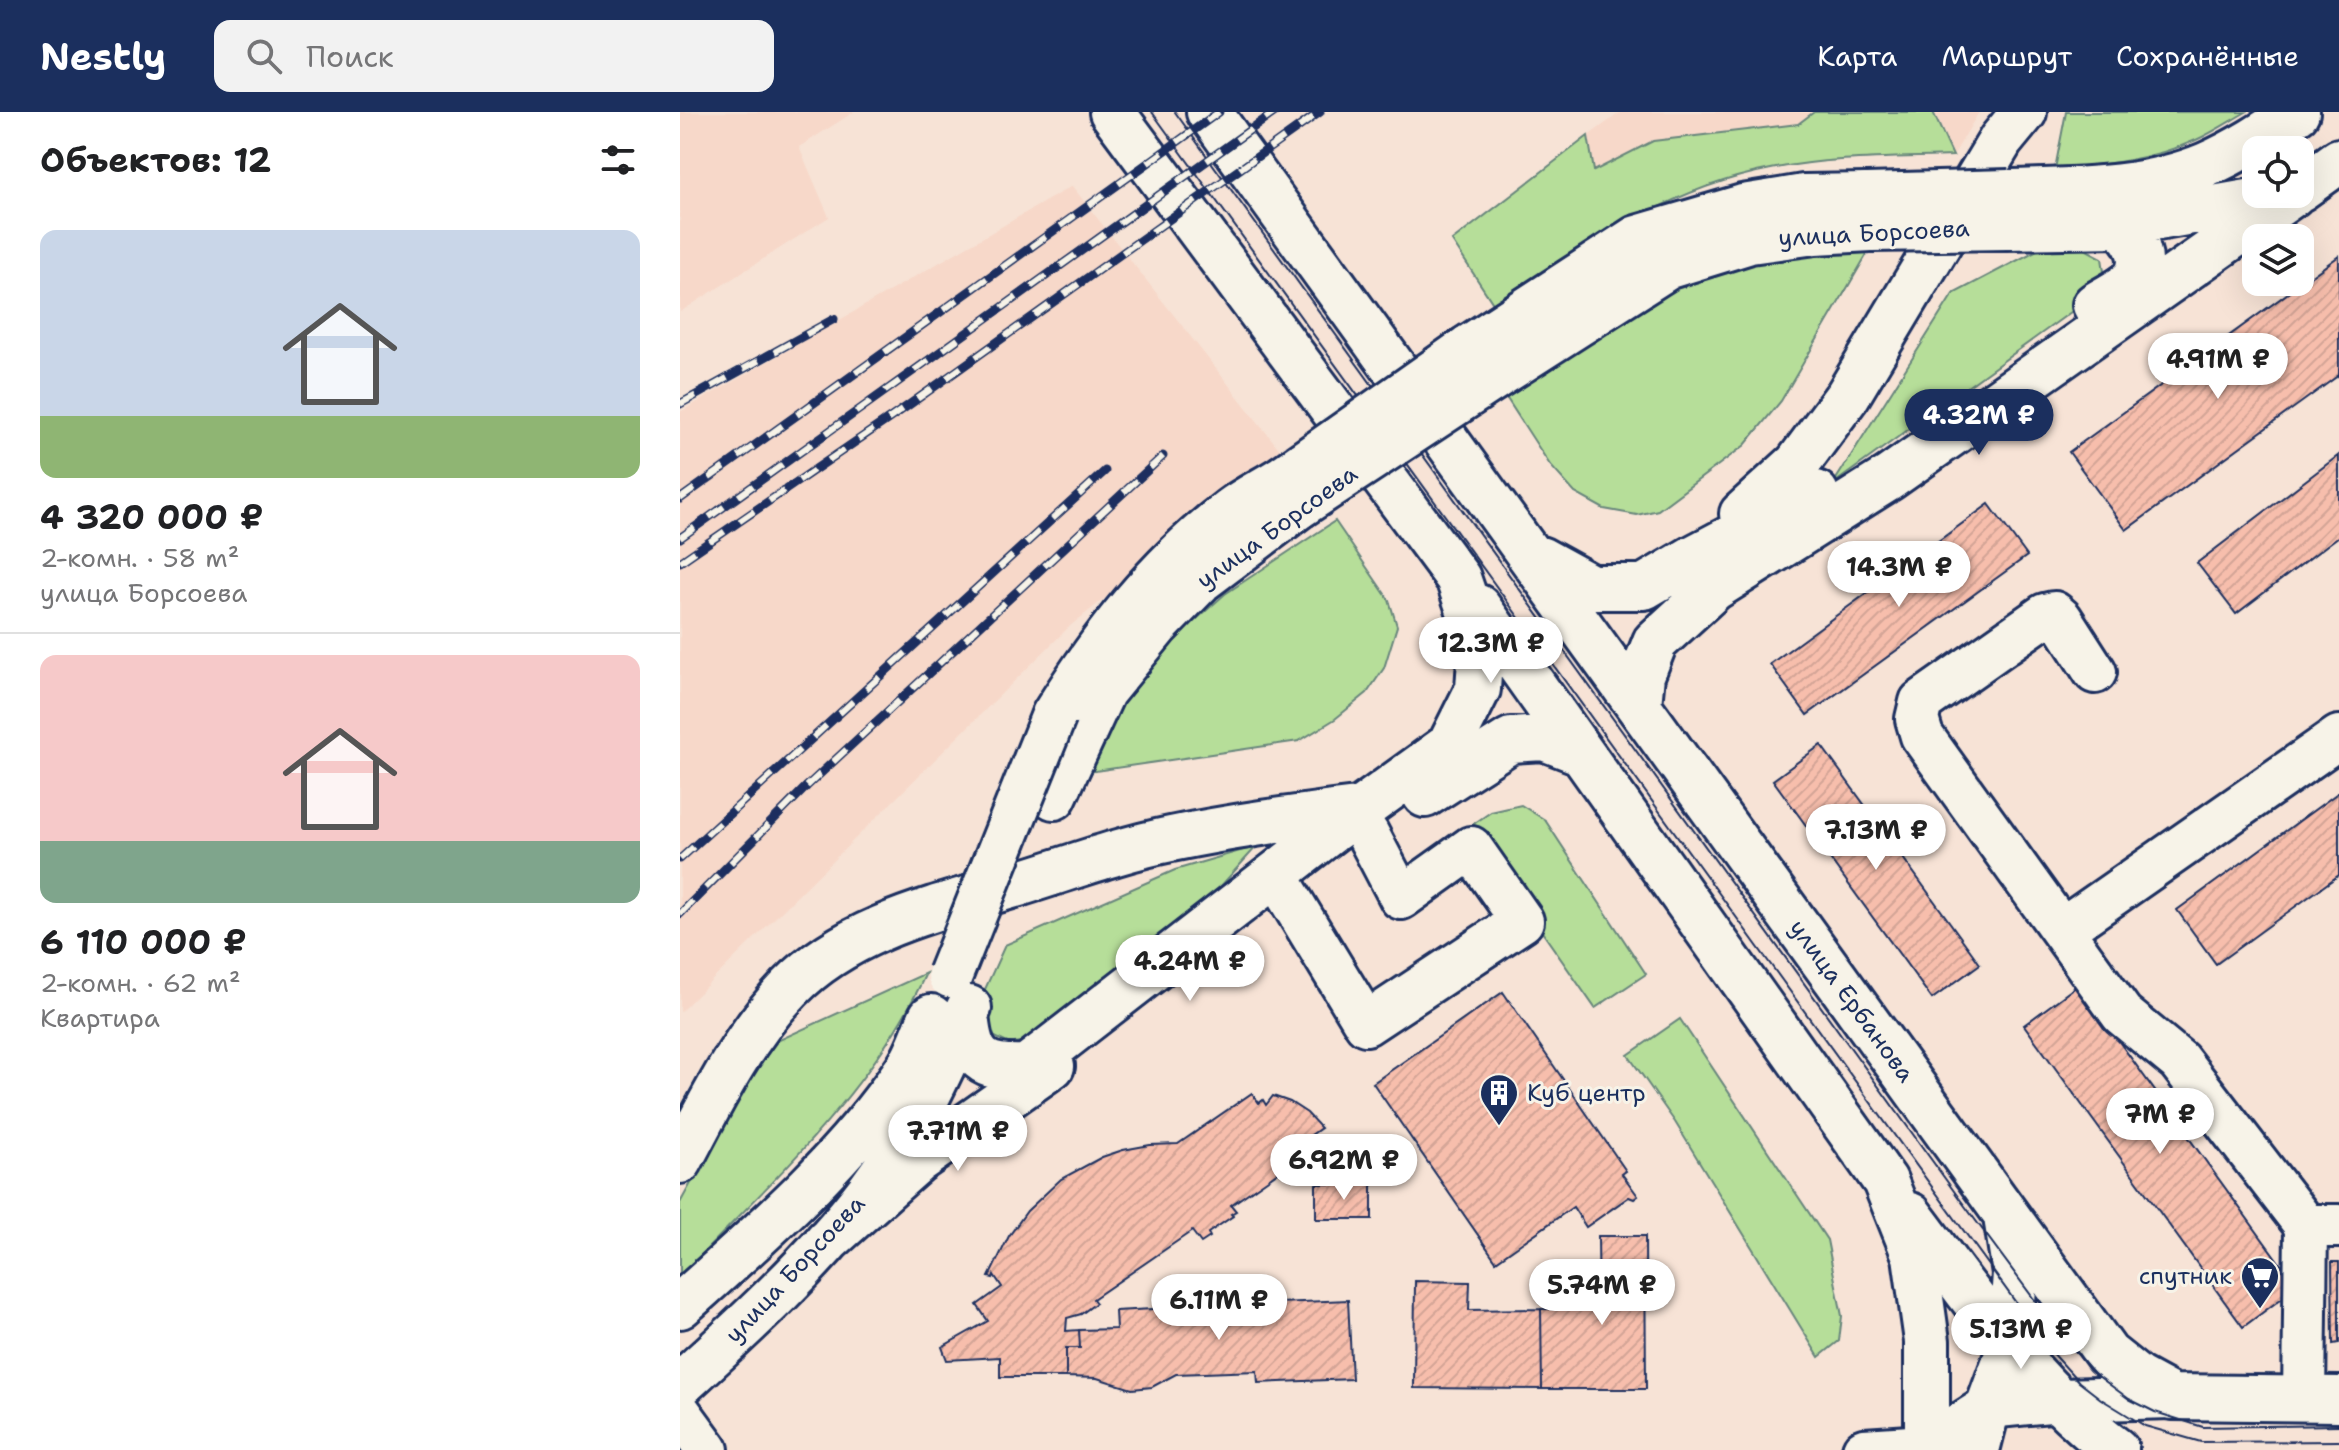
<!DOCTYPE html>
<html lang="ru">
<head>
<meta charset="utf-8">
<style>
	body { margin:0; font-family:"Shantell Sans",sans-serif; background:#f2f2f2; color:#202124; height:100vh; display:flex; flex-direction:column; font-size:30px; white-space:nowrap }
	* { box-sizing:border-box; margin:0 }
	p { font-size:26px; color:#757577 }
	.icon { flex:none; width:44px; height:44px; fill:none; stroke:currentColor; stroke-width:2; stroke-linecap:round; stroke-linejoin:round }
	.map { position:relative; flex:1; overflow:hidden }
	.panel { display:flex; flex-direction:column; background:#fff; width:680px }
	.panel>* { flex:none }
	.buttons { position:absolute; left:1562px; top:24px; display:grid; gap:16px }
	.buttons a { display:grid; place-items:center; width:72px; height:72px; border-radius:16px; background:#fff; box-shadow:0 8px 32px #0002; font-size:40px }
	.price { position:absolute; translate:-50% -68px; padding:0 18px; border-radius:28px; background:#fff; color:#222; font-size:26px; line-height:52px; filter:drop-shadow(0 2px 4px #0008) }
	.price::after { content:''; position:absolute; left:50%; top:48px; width:24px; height:18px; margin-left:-12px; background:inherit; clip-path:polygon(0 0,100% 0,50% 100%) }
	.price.active { background:#1b2f5e; color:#fff }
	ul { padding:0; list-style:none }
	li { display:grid; align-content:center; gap:16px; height:424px; padding:0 40px }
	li+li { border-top:2px solid #e0e0e0 }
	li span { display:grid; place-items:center; height:248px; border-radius:16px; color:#555 }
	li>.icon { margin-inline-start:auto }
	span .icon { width:144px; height:144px; fill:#fffc; stroke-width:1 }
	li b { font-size:34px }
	h2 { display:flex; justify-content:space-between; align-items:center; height:96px; padding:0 40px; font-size:34px }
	header { display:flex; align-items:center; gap:48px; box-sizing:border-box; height:112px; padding:0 40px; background:#1b2f5e; color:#fff }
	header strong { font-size:38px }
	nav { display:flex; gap:44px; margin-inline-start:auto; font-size:28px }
	.search { width:560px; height:72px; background:#f2f2f2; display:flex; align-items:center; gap:20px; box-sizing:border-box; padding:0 28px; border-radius:16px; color:#757577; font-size:30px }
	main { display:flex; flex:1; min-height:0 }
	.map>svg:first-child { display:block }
</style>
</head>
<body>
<header>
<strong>Nestly</strong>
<div class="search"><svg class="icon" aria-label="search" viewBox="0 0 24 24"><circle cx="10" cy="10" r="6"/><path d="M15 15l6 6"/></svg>Поиск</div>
<nav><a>Карта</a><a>Маршрут</a><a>Сохранённые</a></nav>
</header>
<main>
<section class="panel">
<h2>Объектов: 12<svg class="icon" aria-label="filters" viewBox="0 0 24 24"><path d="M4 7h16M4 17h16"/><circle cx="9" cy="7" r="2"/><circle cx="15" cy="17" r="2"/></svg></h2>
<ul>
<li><span style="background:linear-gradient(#c9d6e8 75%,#8fb573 0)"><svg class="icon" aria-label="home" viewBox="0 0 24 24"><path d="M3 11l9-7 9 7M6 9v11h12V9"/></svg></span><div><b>4 320 000 ₽</b><p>2-комн. · 58 m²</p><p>улица Борсоева</p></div></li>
<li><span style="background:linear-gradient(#f6c9c9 75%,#7fa58c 0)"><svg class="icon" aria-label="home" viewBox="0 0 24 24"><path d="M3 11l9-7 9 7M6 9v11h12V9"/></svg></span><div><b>6 110 000 ₽</b><p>2-комн. · 62 m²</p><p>Квартира</p></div></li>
</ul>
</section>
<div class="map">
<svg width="1659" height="1338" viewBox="0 0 1659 1338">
	<defs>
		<pattern id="building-hatch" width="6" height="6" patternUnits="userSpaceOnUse" patternTransform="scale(2)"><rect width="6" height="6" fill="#f7beac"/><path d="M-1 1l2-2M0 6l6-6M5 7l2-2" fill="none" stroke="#d3a496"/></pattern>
	</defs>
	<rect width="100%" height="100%" fill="#f7e3d6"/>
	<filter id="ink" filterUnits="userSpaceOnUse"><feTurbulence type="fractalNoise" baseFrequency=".0125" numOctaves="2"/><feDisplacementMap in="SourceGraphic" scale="16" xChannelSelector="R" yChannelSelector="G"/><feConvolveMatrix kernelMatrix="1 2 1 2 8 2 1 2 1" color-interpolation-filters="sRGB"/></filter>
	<g filter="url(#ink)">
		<path fill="#f7d8c9" d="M0 0H174L119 35 149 105 0 200Z
			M941 0H1134L1118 12 973 29 913 59 908 24Z
			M1253 0H1299L1273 44V43Z
			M392 74 604 343 390 514 0 900V300Z"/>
		<path fill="#b6de99" stroke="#68867c" stroke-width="2" d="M1134 0H1253L1273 44C1213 46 1150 45 1091 57 984 77 904 137 816 196L772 129 908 24 914 59 973 29 1118 12Z
			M1386 0H1566C1550 9 1534 20 1516 28 1472 48 1423 53 1375 57Z
			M1361 136 1405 137 1422 146 1425 166 1413 184 1153 372 1273 182Z
			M1190 137 1101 289 1065 333 978 398 957 403 924 397 895 381 870 353 824 282 1005 169 1068 149Z
			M655 409 709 488 717 514 704 556 687 581 655 607 619 629 395 662 463 557 501 521 545 482Z
			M841 693 865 708 966 862 915 896 789 715 811 700Z
			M577 734 521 796 345 929 329 932 311 923 301 886 325 833 495 758Z
			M246 861C192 980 89 1071 0 1165V1091L66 971 97 929Z
			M1000 907 1147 1128 1162 1204 1159 1229 1139 1245 995 1010 948 943Z"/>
		<path fill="url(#building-hatch)" stroke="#1b2f5e" stroke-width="2" d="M1659 144V263L1446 418 1389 340Z
			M1659 343V424L1556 502 1517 451Z
			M1309 392 1347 444 1127 603 1090 552Z
			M1141 633 1300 852 1252 887 1093 668Z
			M1659 680V763L1536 852 1497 798Z
			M1398 873 1617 1175 1563 1215 1344 913Z
			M823 880 946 1059 942 1062 958 1084 954 1087 949 1085 906 1115 893 1095 816 1149 693 971Z
			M572 981 579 991 583 988 586 993 593 984 610 990 627 1001 641 1016 611 1037 617 1047 551 1093 556 1099 551 1102 553 1104 528 1121 530 1125 521 1131 512 1119 413 1187 416 1191 401 1202 387 1206 386 1219 399 1218 400 1236H386V1265H320V1245L267 1248 262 1235 308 1209 297 1193 322 1175 314 1163 313 1166 309 1165 329 1124 347 1099 381 1067 422 1045 443 1038 470 1033 498 1032Z
			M636 1072H692V1107H636Z
			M918 1124H965L966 1277H862L861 1197H919Z
			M1652 1150H1659V1231L1653 1232Z
			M735 1169 790 1170 789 1198 861 1197 862 1277 734 1276Z
			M576 1177 577 1192 668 1188 672 1267 578 1271 577 1259 496 1262 472 1275 452 1277 417 1266 386 1265V1236H400L399 1218 436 1217 435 1199 512 1195 511 1180Z"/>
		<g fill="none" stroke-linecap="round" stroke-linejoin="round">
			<g stroke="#1b2f5e" stroke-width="48">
				<path id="minor" d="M1415 560 1381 507 1374 501 1365 503 1241 590 1237 607 1242 624 1442 902 1499 949 1626 1114H1659
					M603 775 686 912 842 809 791 736 721 786 687 721
					M1382 818 1659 625
					M1624 1287 1626 1114
					M0 1301 27 1338
					M1247 1334 1308 1295 1380 1288 1492 1285
					M1184 1338 1247 1334 1266 1338"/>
			</g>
			<g stroke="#1b2f5e" stroke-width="50">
				<path id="major" d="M529 0 1427 1242 1457 1266 1492 1285 1659 1287
					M1620 77 1659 49
					M1329 80C1395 78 1464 79 1526 53 1558 39 1587 20 1617 0
					M1327 115 1438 113 1602 84
					M1415 193C1427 185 1444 178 1453 168 1469 149 1455 124 1438 113
					M788 236 957 126 1063 95 1124 85 1187 84
					M812 267 989 154 1070 129 1135 120 1191 117
					M1062 402 1117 352 1168 283 1321 28 1344 0
					M860 447 911 475H964L1013 446 1136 381
					M798 495 1205 1069 1235 1144 1247 1229V1338
					M959 593 962 563 975 530 1034 476 1209 366 1613 82
					M374 603C422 526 478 453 551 398 567 386 586 377 603 366
					M745 683 831 628 864 626 900 640
					M374 685 423 579 477 513 521 468 619 394
					M286 902C290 948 301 957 347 955L651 719 770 633 798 577 801 533 778 466 432 0
					M0 1049C32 988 62 926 110 876 167 817 253 797 328 775 382 759 436 738 491 727 552 714 615 706 677 698
					M1230 1103C1293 1186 1352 1276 1436 1338
					M147 1129 237 1049 372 954
					M0 1194C80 1122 164 1050 225 960 237 944 243 923 251 905
					M0 1273C67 1212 134 1151 189 1079 231 1024 261 959 289 896
					M1297 1338 1308 1295 1330 1235 1335 1161 1326 1105"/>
			</g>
			<use href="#minor" stroke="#f7f3e8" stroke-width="42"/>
			<use href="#major" stroke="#f7f3e8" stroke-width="44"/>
			<path stroke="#1b2f5e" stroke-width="2" d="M472 0 1371 1239 1399 1270 1421 1287 1465 1314 1521 1330 1659 1329
				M495 0 1279 1086 1382 1225 1414 1261 1449 1287 1475 1300 1523 1315 1659 1313"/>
			<g stroke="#1b2f5e" stroke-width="9">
				<path id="rail" d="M0 292 154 207
					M0 387 539 0
					M0 426 595 0
					M0 450 226 295 640 0
					M0 747 425 359
					M0 802 127 674 483 344"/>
			</g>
			<use href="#rail" stroke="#f7f3e8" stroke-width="6" stroke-dasharray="18" stroke-linecap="butt"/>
			<g stroke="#1b2f5e" stroke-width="50" stroke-linecap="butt">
				<path id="major-bridge" d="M1187 84 1329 80
					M1191 117 1327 115
					M603 366 788 236
					M619 394 812 267
					M270 863 374 603"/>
			</g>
			<use href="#major-bridge" stroke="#f7f3e8" stroke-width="44"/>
		</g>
	</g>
	<defs>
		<g id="building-pin" transform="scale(2)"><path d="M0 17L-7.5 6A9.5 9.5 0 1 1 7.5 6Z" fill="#1b2f5e" stroke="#f7f3e8"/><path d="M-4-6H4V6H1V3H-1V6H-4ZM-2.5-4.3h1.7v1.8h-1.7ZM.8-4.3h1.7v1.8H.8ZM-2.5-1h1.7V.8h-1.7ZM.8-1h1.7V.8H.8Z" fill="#fff"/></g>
		<g id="supermarket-pin" transform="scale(2)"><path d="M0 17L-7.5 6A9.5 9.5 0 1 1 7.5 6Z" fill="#1b2f5e" stroke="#f7f3e8"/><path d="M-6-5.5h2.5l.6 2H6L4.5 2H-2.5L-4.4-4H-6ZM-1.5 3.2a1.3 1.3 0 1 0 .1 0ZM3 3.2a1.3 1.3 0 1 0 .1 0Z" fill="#fff"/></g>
	</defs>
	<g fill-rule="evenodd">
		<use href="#building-pin" x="819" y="981"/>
		<use href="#supermarket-pin" x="1580" y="1164"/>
	</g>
	<g text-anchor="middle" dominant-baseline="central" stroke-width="6" stroke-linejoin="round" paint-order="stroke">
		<g font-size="24" fill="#1b2f5e" stroke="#f7f3e8">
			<text transform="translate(1194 121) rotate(-3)">улица Борсоева</text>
			<text transform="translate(597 415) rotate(-36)">улица Борсоева</text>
			<text transform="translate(1172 889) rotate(54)">улица Ербанова</text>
			<text transform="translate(115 1157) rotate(-47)">улица Борсоева</text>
		</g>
		<g font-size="24" fill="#1b2f5e" stroke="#f7f3e8" text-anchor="start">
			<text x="847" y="981">Куб центр</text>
			<text x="1552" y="1164" text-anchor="end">спутник</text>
		</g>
	</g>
</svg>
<div class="buttons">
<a><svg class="icon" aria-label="locate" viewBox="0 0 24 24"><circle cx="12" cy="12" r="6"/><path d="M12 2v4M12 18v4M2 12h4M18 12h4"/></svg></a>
<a><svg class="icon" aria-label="layers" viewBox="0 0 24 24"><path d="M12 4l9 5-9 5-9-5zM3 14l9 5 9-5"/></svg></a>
</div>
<b class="price" style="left:1538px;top:289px">4.91M ₽</b>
<b class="price active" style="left:1299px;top:345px">4.32M ₽</b>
<b class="price" style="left:1219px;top:497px">14.3M ₽</b>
<b class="price" style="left:811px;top:573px">12.3M ₽</b>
<b class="price" style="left:1196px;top:760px">7.13M ₽</b>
<b class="price" style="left:510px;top:891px">4.24M ₽</b>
<b class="price" style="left:1480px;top:1044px">7M ₽</b>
<b class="price" style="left:278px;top:1061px">7.71M ₽</b>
<b class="price" style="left:664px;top:1090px">6.92M ₽</b>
<b class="price" style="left:922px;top:1215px">5.74M ₽</b>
<b class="price" style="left:539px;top:1230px">6.11M ₽</b>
<b class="price" style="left:1341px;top:1259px">5.13M ₽</b>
</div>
</main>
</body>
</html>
